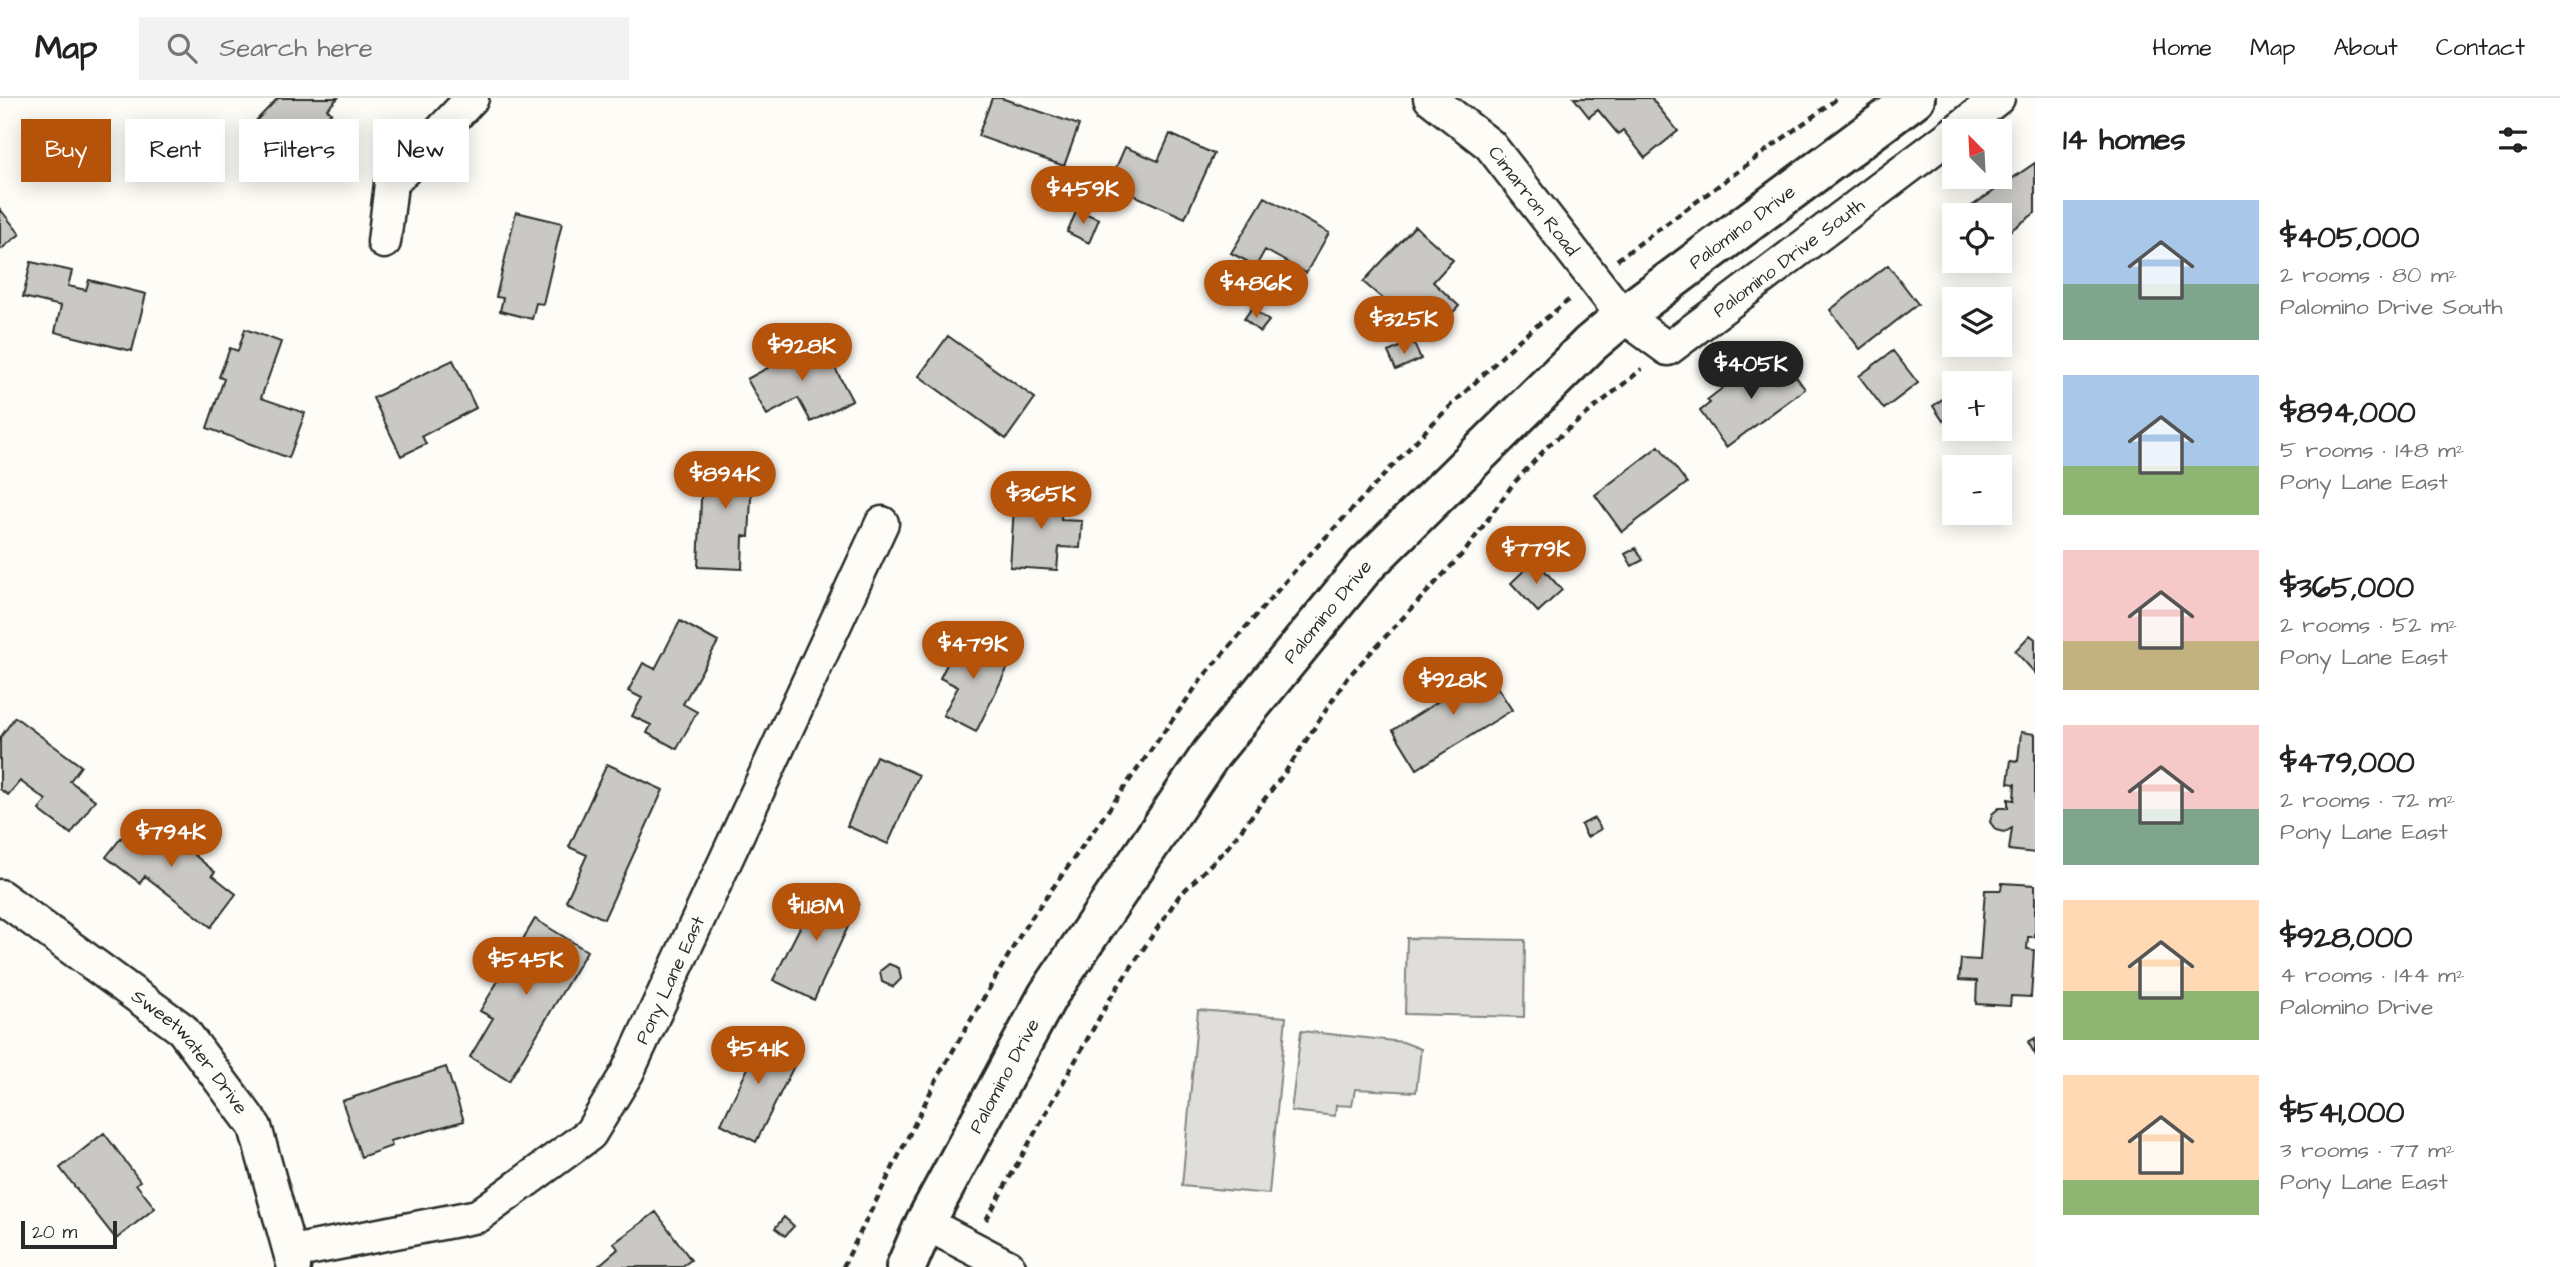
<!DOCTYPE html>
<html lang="en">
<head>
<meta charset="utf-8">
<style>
	body { margin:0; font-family:"Architects Daughter",sans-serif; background:#f2f2f2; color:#222; height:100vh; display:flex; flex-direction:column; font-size:26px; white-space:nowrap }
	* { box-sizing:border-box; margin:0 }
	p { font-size:23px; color:#767676 }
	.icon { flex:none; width:38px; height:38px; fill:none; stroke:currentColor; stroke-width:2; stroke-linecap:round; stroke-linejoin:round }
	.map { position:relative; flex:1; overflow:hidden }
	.side { display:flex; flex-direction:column; background:#fff; width:525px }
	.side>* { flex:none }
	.banner { position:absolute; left:21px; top:21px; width:665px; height:63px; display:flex; gap:14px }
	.needle { width:46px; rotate:336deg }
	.fabs { position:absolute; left:1942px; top:21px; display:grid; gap:14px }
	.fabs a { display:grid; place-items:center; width:70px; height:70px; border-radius:0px; background:#fff; box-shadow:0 4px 18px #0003; font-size:35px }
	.scale { position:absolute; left:21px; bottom:18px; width:96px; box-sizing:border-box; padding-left:7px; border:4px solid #2b2b2b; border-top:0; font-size:19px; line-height:24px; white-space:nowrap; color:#2b2b2b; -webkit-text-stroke:5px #fdfcf7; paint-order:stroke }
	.price { position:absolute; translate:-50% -60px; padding:0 16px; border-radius:24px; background:#b45309; color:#fff; font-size:23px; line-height:46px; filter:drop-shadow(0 2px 4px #0008) }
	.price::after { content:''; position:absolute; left:50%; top:42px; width:21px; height:16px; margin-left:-10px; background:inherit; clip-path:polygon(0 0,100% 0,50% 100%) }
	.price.active { background:#222; color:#fff }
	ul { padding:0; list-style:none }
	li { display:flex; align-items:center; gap:21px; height:175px; padding:0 28px }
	li span { display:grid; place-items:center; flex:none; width:196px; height:140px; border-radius:0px; color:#555 }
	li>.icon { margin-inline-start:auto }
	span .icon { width:84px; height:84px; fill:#fffc; stroke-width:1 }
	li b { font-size:30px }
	h2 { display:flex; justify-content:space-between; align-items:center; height:84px; padding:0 28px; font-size:30px }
	.pill { padding:0 24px; border-radius:0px; background:#fff; box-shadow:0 4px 18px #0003; font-size:24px; line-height:63px }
	.pill.active { background:#b45309; color:#fff }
	header { display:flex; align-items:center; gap:42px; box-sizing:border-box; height:98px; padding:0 35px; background:#fff; border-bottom:2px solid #e0e0e0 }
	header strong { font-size:33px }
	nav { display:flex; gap:38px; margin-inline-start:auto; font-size:24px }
	.search { width:490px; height:63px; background:#f2f2f2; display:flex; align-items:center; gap:18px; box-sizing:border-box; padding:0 24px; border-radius:0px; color:#767676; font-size:26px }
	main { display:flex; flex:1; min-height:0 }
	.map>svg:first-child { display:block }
</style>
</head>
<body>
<header>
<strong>Map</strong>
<div class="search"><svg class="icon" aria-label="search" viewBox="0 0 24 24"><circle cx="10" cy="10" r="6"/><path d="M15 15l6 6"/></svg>Search here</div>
<nav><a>Home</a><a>Map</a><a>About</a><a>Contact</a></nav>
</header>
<main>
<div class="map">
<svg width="2035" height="1169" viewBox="0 0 2035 1169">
	<rect width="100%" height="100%" fill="#fdfcf7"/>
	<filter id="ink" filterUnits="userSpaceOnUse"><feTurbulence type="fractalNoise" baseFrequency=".0143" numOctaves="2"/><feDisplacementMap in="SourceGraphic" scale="14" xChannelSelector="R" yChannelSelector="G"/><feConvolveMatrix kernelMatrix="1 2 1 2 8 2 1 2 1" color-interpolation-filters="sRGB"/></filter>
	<g filter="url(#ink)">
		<path fill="#dfdeda" stroke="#858482" stroke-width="2" d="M1407 840 1525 842 1524 919 1405 916Z
			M1198 912 1286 919 1269 1096 1182 1088Z
			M1301 933 1403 944 1421 951 1416 994 1355 991 1352 1008 1336 1007 1335 1018 1291 1013Z"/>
		<path fill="#c9c8c4" stroke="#2b2b2b" stroke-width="2" d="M278 0H338L327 11 331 15 277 68 244 35Z
			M992 0H1001L1079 27 1064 68 978 38Z
			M1574 0H1651L1678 33 1645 60 1623 32 1618 36 1598 12 1589 19Z
			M1170 36 1214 56 1185 120 1109 86 1125 49 1158 63Z
			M2035 65V115L2000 140V117H1965L1963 114Z
			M1265 99 1329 135 1306 175 1265 152 1256 168 1231 155Z
			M0 111 20 136 0 152Z
			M1077 112 1099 121 1089 145 1067 134Z
			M516 114 562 125 543 206 536 205 532 221 500 213 503 200 496 199Z
			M1415 128 1453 162 1433 184 1459 208 1429 240 1363 184Z
			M31 164 72 173 68 188 86 192 89 182 146 196 132 253 55 234 61 208 23 199Z
			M1888 167 1918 206 1860 251 1830 212Z
			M1252 210 1269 223 1260 234 1244 221Z
			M245 231 281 244 261 300 305 315 289 360 207 330 224 281 219 279 230 250 238 253Z
			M948 238 1035 300 1006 341 919 278Z
			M820 242 852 302 811 324 798 300 767 317 747 281Z
			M1413 243 1421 261 1396 272 1388 254Z
			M1893 253 1918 285 1884 311 1859 278Z
			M1782 259 1805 291 1726 349 1700 313 1710 305 1707 302 1733 282 1736 286 1753 274 1756 278Z
			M453 262 476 310 422 338 426 346 401 358 373 300Z
			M1944 300 1954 315 1943 323 1933 308Z
			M1659 348 1687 385 1622 434 1595 397Z
			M703 357 753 360 749 439 743 438 742 471 698 469Z
			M1015 394 1062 397 1061 422 1082 423 1080 450 1059 449 1057 472 1010 469Z
			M1636 450 1643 462 1632 468 1625 456Z
			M1535 462 1562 492 1538 514 1511 485Z
			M680 523 718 544 683 606 697 614 677 651 647 635 651 627 632 618 642 600 628 593 643 565 655 571Z
			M962 536 1012 561 976 634 943 617 958 589 940 580Z
			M2030 537 2035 541V575L2015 553Z
			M1483 567 1512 612 1417 671 1393 632 1442 601 1438 595Z
			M15 619 81 668 70 683 95 702 71 736 39 712 46 702 20 683 8 697 0 691V640Z
			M2021 634 2035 636V755L2009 752 2012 730 2005 734 1996 732 1990 724 1992 716 1999 710H2008V701L2014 702 2015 686 2008 685 2011 662 2018 663Z
			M876 658 919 677 888 746 847 728Z
			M607 666 663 692 604 821 566 803 587 757 569 749Z
			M142 713 215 774 212 777 236 796 211 829 145 778 140 785 106 759Z
			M1594 720 1601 731 1587 739 1581 727Z
			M2002 785 2035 787V839H2028L2027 851 2034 852 2031 899 2011 898 2010 908 1976 906 1977 883 1959 882 1961 861 1980 862 1985 792H2001Z
			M821 788 859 805 814 902 773 882Z
			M535 821 587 853 509 983 470 959 493 920 480 913Z
			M889 866 899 870 901 881 893 889 882 884 880 873Z
			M747 934 798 960 756 1044 721 1026 748 970 733 963Z
			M2035 940V956L2028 944Z
			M446 969 464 1023 390 1043 392 1048 361 1059 342 1003Z
			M104 1035 140 1083 136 1086 155 1110 116 1141 60 1070Z
			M656 1114 691 1162 681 1169H597L618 1151 614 1145Z
			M784 1119 794 1128 785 1138 775 1130Z"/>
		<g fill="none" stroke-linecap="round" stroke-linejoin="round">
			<g stroke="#2b2b2b" stroke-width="37">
				<g id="street">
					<path id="s1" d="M1430 0 1490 47 1623 218 1668 251 1955 34"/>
					<path d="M1956 33 1998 0"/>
					<path d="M384 144 391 86 472 0"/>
					<path id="s2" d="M0 798 182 931 255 1029 294 1169"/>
					<path d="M925 1125 1009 1169"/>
					<path id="s3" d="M292 1154 478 1118 590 1036 627 975 882 425"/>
				</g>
			</g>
			<g stroke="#2b2b2b" stroke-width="44">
				<g id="secondary">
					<path id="s4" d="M906 1169 925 1125 1048 897 1211 656 1365 468 1590 246 1623 218 1915 0"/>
				</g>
			</g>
			<path stroke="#2b2b2b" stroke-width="4.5" stroke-dasharray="7 5" stroke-linecap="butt" d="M1617 162 1838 0
				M986 1122 1111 899 1179 798 1228 749 1286 673 1347 580 1466 452 1513 386 1550 346 1642 271
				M843 1169 940 975 1025 829 1203 579 1297 470 1431 327 1519 242 1570 201"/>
			<use href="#street" stroke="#fdfcf7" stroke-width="32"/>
			<use href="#secondary" stroke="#fdfcf7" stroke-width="38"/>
		</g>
	</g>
	<g text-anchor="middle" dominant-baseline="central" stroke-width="6" stroke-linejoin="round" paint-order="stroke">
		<g font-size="19" fill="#2b2b2b" stroke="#fdfcf7">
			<text stroke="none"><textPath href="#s1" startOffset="147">Cimarron Road</textPath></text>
			<text stroke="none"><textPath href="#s4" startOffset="1349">Palomino Drive</textPath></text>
			<text stroke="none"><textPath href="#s1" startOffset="500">Palomino Drive South</textPath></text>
			<text stroke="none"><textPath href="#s4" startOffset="782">Palomino Drive</textPath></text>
			<text stroke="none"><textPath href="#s3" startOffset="502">Pony Lane East</textPath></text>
			<text stroke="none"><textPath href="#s2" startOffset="247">Sweetwater Drive</textPath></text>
			<text stroke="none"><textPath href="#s4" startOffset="215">Palomino Drive</textPath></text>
		</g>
	</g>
</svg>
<div class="fabs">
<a><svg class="needle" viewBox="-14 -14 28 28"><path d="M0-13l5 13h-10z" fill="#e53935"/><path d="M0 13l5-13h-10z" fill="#767676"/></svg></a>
<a><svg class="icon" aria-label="locate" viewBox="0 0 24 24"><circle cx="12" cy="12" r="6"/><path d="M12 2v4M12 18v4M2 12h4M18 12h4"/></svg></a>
<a><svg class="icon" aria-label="layers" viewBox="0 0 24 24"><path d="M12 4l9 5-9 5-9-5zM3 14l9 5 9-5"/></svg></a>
<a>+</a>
<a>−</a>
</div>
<div class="scale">20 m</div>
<b class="price" style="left:1083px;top:128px">$459K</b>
<b class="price" style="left:1256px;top:222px">$486K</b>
<b class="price" style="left:1404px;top:258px">$325K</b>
<b class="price" style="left:802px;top:285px">$928K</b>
<b class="price active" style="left:1751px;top:303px">$405K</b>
<b class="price" style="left:725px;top:413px">$894K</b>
<b class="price" style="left:1041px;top:433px">$365K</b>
<b class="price" style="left:1536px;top:488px">$779K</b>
<b class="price" style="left:973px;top:583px">$479K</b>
<b class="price" style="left:1453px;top:619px">$928K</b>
<b class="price" style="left:171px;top:771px">$794K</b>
<b class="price" style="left:816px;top:845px">$1.18M</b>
<b class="price" style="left:526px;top:899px">$545K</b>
<b class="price" style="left:758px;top:988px">$541K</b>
<div class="banner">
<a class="pill active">Buy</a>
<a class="pill">Rent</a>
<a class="pill">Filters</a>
<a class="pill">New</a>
</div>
</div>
<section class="side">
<h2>14 homes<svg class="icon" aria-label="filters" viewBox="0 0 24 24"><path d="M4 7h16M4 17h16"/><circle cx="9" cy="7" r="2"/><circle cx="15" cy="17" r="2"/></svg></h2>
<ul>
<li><span style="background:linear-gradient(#a9c7e8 60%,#7fa58c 0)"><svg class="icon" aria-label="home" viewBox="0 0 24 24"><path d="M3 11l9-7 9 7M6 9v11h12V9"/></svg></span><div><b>$405,000</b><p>2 rooms · 80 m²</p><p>Palomino Drive South</p></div></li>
<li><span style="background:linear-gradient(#a9c7e8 65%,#8fb573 0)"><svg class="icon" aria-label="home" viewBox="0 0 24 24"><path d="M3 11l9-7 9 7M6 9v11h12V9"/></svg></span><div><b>$894,000</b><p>5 rooms · 148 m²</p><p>Pony Lane East</p></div></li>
<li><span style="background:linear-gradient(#f6c9c9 65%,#c2b280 0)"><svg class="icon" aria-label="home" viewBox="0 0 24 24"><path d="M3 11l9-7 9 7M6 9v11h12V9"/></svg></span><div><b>$365,000</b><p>2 rooms · 52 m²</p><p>Pony Lane East</p></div></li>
<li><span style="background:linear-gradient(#f6c9c9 60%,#7fa58c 0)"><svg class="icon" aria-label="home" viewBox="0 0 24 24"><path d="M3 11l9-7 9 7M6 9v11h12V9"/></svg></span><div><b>$479,000</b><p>2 rooms · 72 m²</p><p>Pony Lane East</p></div></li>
<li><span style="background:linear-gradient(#ffd9b3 65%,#8fb573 0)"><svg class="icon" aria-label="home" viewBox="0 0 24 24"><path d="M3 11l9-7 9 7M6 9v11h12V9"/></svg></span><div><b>$928,000</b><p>4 rooms · 144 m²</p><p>Palomino Drive</p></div></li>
<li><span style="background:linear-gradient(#ffd9b3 75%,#8fb573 0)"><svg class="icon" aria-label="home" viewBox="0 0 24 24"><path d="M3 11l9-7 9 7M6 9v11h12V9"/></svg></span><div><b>$541,000</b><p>3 rooms · 77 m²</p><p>Pony Lane East</p></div></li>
</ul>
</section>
</main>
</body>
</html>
